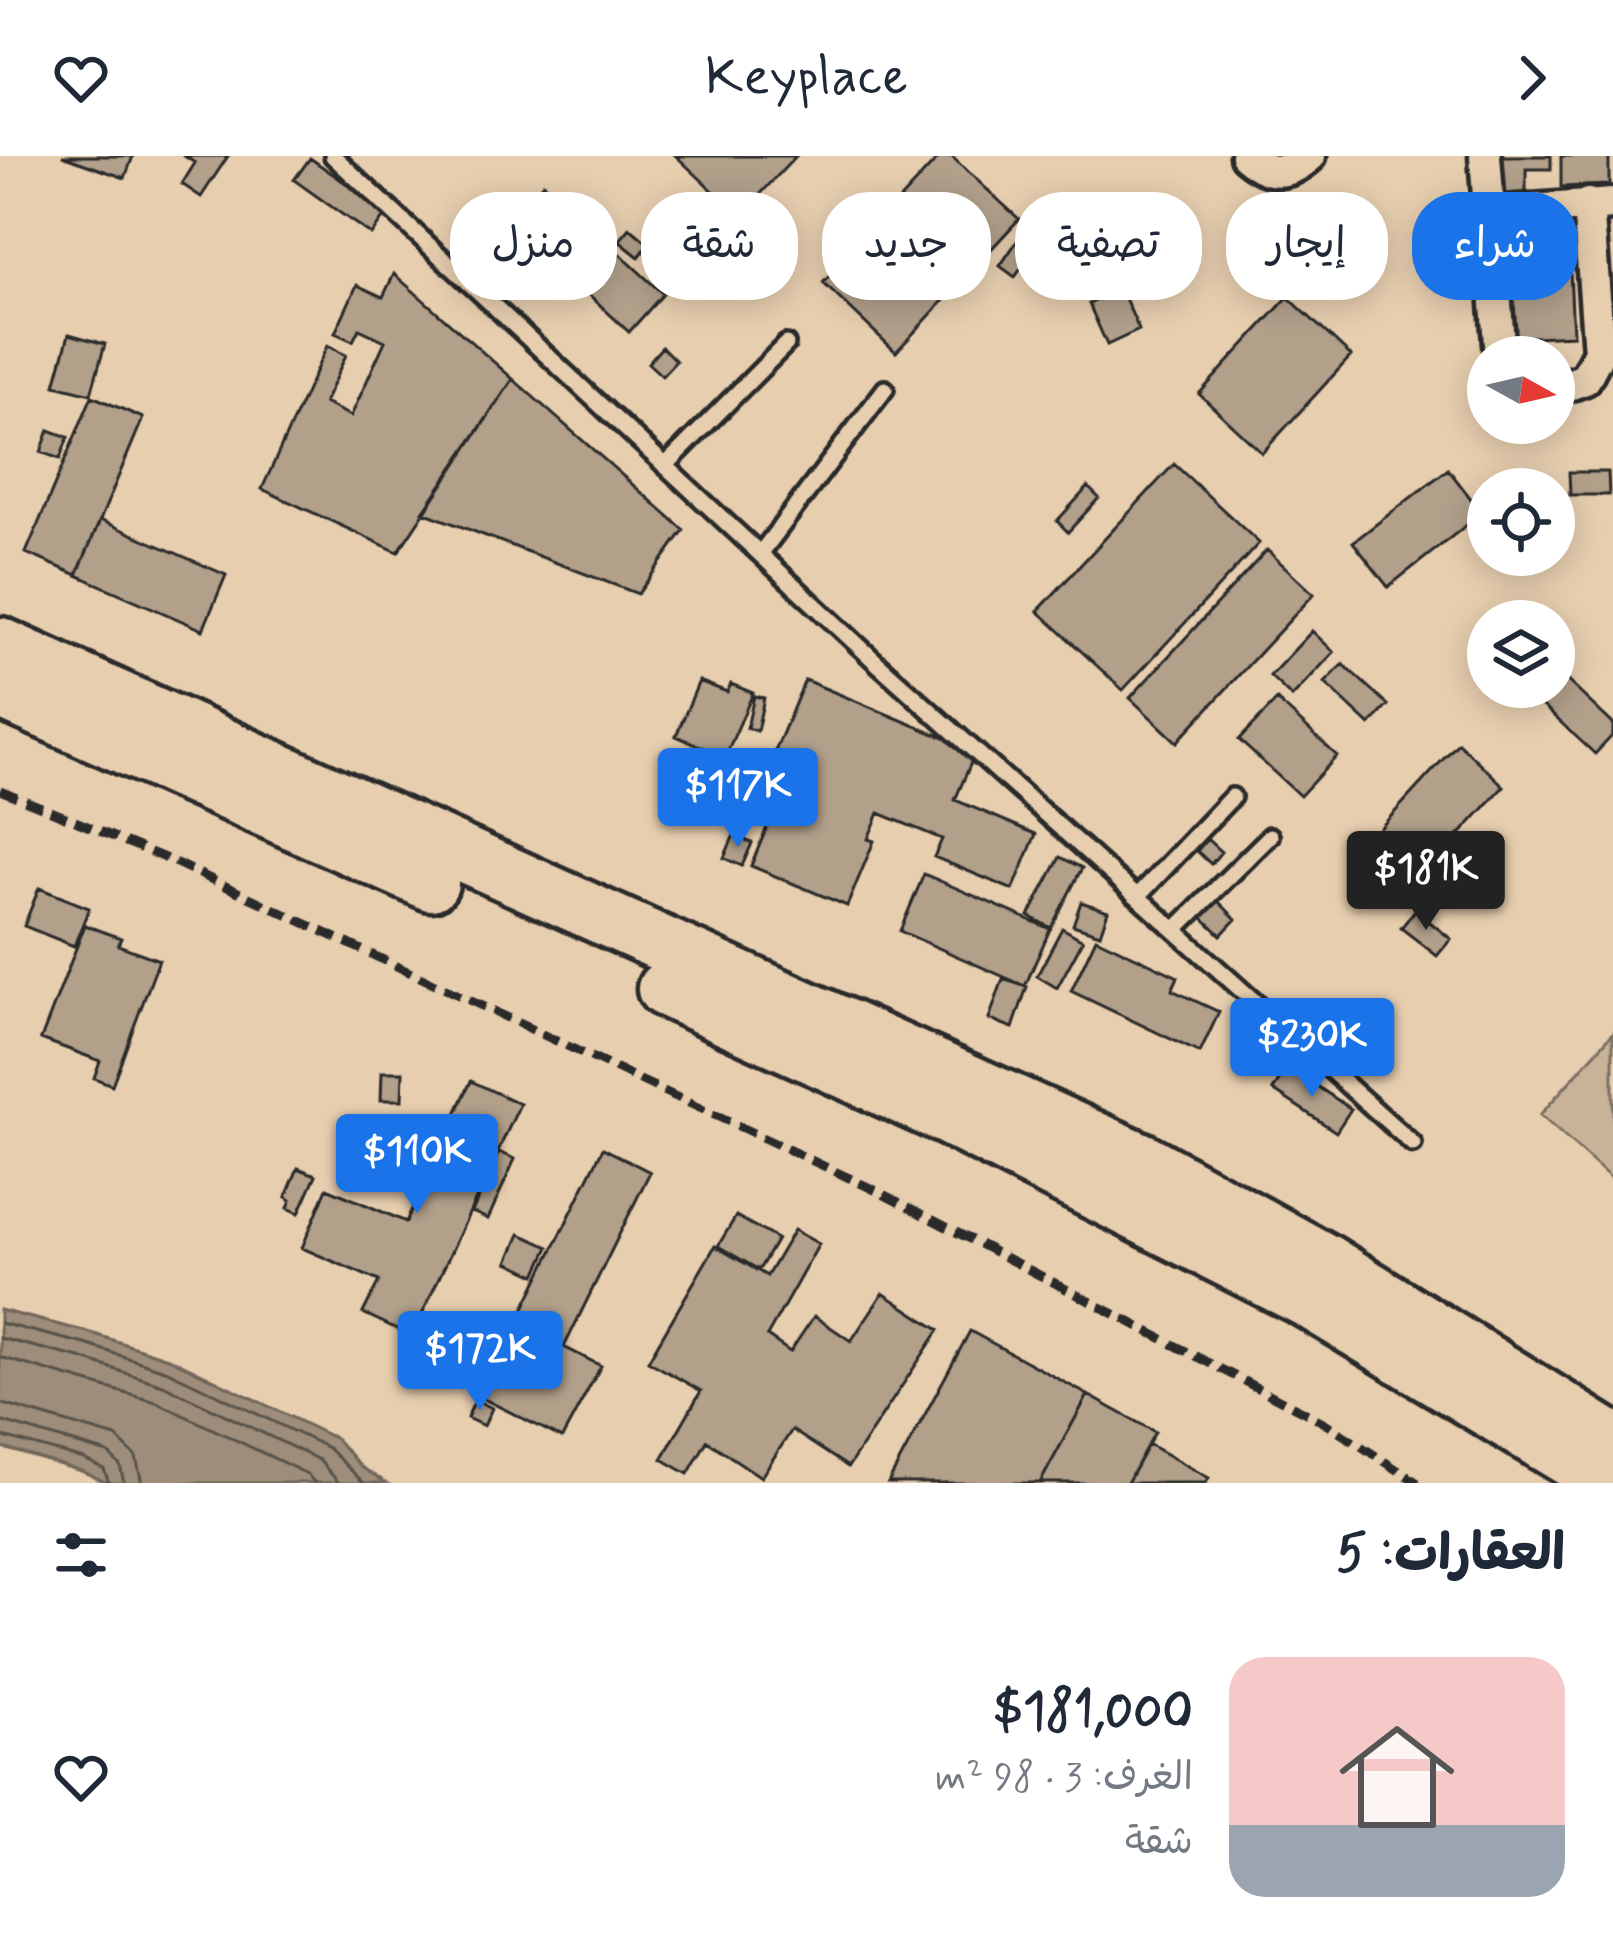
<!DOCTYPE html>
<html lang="ar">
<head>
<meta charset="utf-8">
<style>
	body { margin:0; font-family:Mynerve,"Playpen Sans Arabic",sans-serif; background:#f2f2f3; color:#1f2937; direction:rtl; height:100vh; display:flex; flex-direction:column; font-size:45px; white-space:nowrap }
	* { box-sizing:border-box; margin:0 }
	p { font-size:39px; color:#747a83 }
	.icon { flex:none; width:66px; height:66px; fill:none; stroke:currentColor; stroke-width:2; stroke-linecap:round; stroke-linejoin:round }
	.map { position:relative; height:1327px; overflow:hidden; direction:ltr }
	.side { display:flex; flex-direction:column; background:#fff; flex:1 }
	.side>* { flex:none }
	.banner { position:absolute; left:36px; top:36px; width:1542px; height:108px; direction:rtl; display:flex; gap:24px }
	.needle { width:78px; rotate:98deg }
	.tools { position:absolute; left:1467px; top:180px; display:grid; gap:24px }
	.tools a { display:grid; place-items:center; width:108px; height:108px; border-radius:50%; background:#fff; box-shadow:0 6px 30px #0003; font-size:60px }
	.price { position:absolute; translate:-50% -102px; padding:0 27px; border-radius:12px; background:#1a73e8; color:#fff; font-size:39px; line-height:78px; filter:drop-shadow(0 3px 6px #0008) }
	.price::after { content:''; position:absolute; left:50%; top:72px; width:36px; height:27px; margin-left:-18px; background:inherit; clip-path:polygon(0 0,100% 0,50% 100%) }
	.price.current { background:#222; color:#fff }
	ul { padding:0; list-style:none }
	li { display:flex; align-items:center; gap:36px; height:300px; padding:0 48px }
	li span { display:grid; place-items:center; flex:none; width:336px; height:240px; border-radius:36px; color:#555 }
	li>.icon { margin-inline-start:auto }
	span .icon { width:144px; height:144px; fill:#fffc; stroke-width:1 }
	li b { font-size:51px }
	h2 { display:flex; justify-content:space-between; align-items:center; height:144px; padding:0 48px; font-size:51px }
	.pill { padding:0 42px; border-radius:48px; background:#fff; box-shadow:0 6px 30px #0003; font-size:42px; line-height:108px }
	.pill.current { background:#1a73e8; color:#fff }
	header { display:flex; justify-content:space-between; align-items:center; height:156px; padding:0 48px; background:#fff; font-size:54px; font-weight:600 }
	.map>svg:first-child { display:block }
</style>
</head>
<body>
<header><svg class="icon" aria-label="forward" viewBox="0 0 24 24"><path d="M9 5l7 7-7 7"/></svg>Keyplace<svg class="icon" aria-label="heart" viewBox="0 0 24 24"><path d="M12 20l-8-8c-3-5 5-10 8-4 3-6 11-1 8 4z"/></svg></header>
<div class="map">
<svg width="1613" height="1327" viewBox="0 0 1613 1327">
	<rect width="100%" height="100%" fill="#e7ceaf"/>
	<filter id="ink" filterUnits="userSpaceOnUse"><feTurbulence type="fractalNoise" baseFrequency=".00833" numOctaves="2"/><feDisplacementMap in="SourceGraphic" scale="24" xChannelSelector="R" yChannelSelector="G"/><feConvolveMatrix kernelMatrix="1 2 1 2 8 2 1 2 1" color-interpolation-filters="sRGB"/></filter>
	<g filter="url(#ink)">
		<path fill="#c8b399" stroke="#7a6f62" stroke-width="3" d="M1613 877V1024L1540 959Z"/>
		<path fill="#9d8d7a" stroke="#6f665a" stroke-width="3" d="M0 1154 88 1176 171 1203 336 1283 361 1311 387 1327H108L81 1315 0 1291Z"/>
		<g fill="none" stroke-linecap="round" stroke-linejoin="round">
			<path stroke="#59524b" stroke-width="3" d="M0 1167 85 1188 168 1215 328 1292 364 1327
				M0 1182 80 1202 163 1229 319 1304 339 1327
				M0 1201 156 1246 307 1318 315 1327
				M0 1247 116 1281 136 1301 142 1327
				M0 1265 108 1297 120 1309 124 1327
				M0 1280 84 1303 104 1313 109 1327"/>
		</g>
		<path fill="#b2a08b" stroke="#2b2b2b" stroke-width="3" d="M62 0H133L125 22Z
			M184 0H228L201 41 182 28 195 7Z
			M676 0H796L740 60Z
			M940 0H951L1019 63 896 196 823 127Z
			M1501 0H1551V13H1526V43H1501Z
			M1561 0H1609V29L1561 31Z
			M310 2 387 56 371 79 294 24Z
			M543 27 663 138 629 176 509 64Z
			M1568 71 1573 179 1514 182 1509 73Z
			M630 72 649 88 639 101 619 85Z
			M1024 75 1040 86 1015 121 1000 110Z
			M394 118 513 223 398 396 262 333 327 190 346 199 324 247 351 260 385 185 359 173 353 185 335 177 357 129 383 141Z
			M1121 133 1139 174 1107 189 1089 148Z
			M1288 141 1351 200 1262 297 1199 238Z
			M69 178 105 188 91 238 55 229Z
			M662 191 676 205 662 220 648 207Z
			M513 223 684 374 638 438 423 356Z
			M92 240 143 262 77 419 26 397Z
			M49 274 68 281 60 303 41 296Z
			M1174 308 1259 387 1123 534 1038 455Z
			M1448 313 1482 357 1388 431 1353 386Z
			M1569 316H1608L1609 339H1570Z
			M1088 331 1099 342 1068 376 1057 365Z
			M100 364 226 419 203 474 77 419Z
			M1267 394 1314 438 1177 586 1130 542Z
			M1312 475 1334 496 1292 541 1270 520Z
			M1343 508 1388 549 1370 569 1325 527Z
			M1556 514 1613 568V579L1595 598 1532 540 1540 531H1554Z
			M805 524 976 595 955 644 1036 678 1013 734 934 701 942 683 879 657 868 683 874 685 847 750 751 710 769 666 749 657Z
			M699 525 727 536 731 528 753 537 725 601 676 580Z
			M754 540 764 542 757 575 747 572Z
			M1277 544 1337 600 1300 640 1239 584Z
			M1458 587 1504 630 1397 747 1351 704Z
			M734 679 752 687 742 710 724 702Z
			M1207 683 1221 696 1211 708 1197 695Z
			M1060 701 1082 712 1051 772 1029 760Z
			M924 718 1050 773 1025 830 900 775Z
			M39 732 89 752 74 790 24 770Z
			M1217 744 1236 763 1221 779 1201 760Z
			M1081 746 1108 755 1100 778 1073 769Z
			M1415 754 1451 783 1437 800 1401 772Z
			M85 769 121 782 118 789 159 804 112 929 94 922 100 905 41 883Z
			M1062 772 1083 784 1057 832 1037 820Z
			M1096 782 1178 821 1172 834 1219 856 1200 897 1071 835Z
			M1003 823 1027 831 1013 872 989 863Z
			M1288 911 1351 953 1336 976 1273 934Z
			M382 916H403L402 944H381Z
			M471 925 520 948 412 1180 363 1157 379 1125 302 1092 327 1032 406 1066Z
			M603 992 650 1016 564 1191 601 1210 562 1282 480 1241Z
			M499 996 515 1003 488 1063 472 1056Z
			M298 1012 316 1019 299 1057 288 1052 291 1044 286 1041Z
			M736 1060 777 1083 759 1114 718 1090Z
			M794 1074 819 1088 767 1180 790 1196 814 1160 851 1185 883 1137 939 1174 848 1311 792 1274 761 1321 707 1285 688 1318 662 1303 701 1235 648 1205 715 1090 767 1120Z
			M520 1078 549 1091 536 1119 508 1106Z
			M970 1175 1088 1239 1040 1327H888Z
			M1088 1239 1155 1276 1127 1327H1040Z
			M475 1244 492 1252 484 1270 467 1262Z
			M1148 1288 1209 1322 1206 1327H1127Z"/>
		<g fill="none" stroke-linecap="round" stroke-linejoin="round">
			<g stroke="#2b2b2b" stroke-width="24">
				<path id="lane" d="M333 0 876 506 1413 988
					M665 310 786 188
					M760 398 885 233
					M1138 740 1232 641
					M1175 774 1270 680"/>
			</g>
			<g stroke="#2b2b2b" stroke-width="39">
				<path id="street" d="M1246 0C1269 20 1288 20 1310 0
					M1485 0 1500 201
					M1490 57 1613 48
					M1554 234 1585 223 1599 196 1588 48"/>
			</g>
			<g stroke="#2b2b2b" stroke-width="63">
				<path id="highway" d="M0 489 1141 1004 1326 1106 1613 1285
					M0 535 431 727
					M665 833 947 961 1306 1143 1610 1327"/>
			</g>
			<use href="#lane" stroke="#e7ceaf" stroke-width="15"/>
			<use href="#street" stroke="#e7ceaf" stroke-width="30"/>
			<use href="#highway" stroke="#e7ceaf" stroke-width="54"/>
			<path stroke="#2b2b2b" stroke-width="9" stroke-dasharray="18 9" stroke-linecap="butt" d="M0 634 172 705 877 1035 1325 1267 1418 1327"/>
		</g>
	</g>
</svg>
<div class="tools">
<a><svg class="needle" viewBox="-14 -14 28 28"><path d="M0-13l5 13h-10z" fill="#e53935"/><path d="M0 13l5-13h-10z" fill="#747a83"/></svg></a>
<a><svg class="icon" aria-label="locate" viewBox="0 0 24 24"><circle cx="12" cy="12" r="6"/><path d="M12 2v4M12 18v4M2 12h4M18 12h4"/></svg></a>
<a><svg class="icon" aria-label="layers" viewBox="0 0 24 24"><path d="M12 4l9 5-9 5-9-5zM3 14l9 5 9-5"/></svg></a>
</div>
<b class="price" style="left:738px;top:694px">$117K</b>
<b class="price current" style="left:1426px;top:777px">$181K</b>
<b class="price" style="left:1312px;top:944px">$230K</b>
<b class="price" style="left:417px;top:1060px">$110K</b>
<b class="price" style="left:480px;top:1257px">$172K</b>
<div class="banner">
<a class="pill current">شراء</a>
<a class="pill">إيجار</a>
<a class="pill">تصفية</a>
<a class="pill">جديد</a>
<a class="pill">شقة</a>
<a class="pill">منزل</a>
</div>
</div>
<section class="side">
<h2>العقارات: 5<svg class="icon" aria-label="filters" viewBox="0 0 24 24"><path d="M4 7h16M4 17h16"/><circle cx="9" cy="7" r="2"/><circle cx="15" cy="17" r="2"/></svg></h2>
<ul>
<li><span style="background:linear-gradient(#f6c9c9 70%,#9aa5b1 0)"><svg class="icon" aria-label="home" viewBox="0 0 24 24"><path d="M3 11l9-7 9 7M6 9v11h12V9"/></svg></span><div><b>$181,000</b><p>الغرف: 3 · 98 m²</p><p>شقة</p></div><svg class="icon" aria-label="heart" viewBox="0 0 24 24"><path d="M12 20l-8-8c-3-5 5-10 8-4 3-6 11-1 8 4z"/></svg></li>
</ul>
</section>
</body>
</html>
